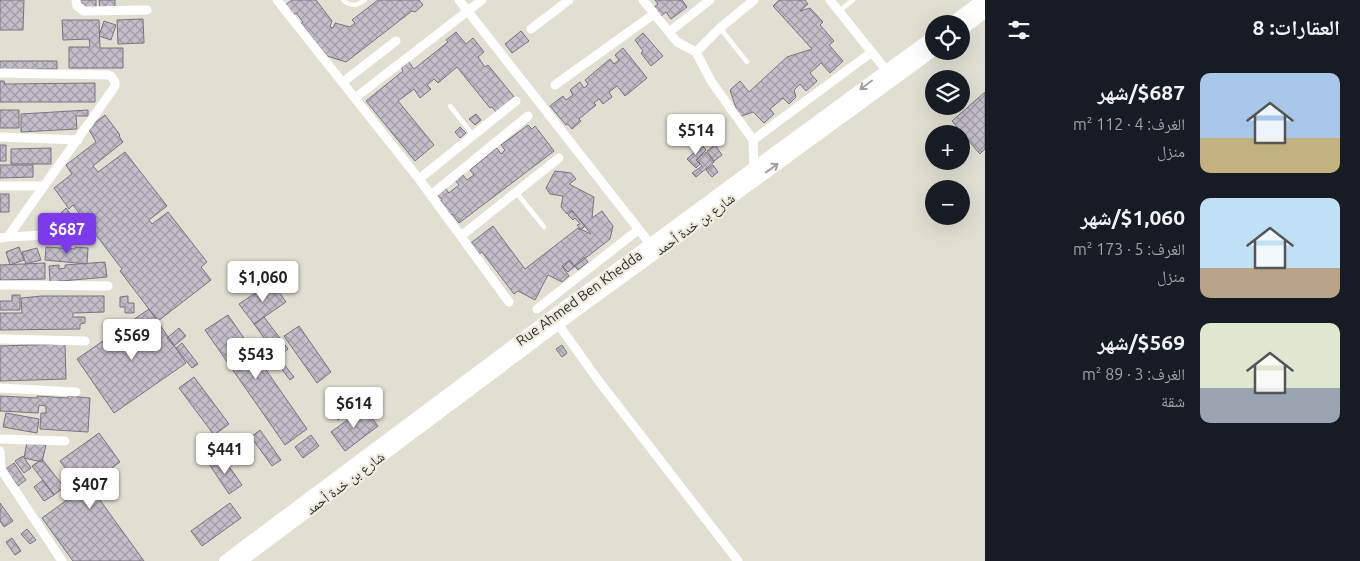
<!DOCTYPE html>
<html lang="ar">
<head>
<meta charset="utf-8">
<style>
	body { margin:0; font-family:Ubuntu,"Noto Naskh Arabic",sans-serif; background:#242831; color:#f1f3f6; direction:rtl; height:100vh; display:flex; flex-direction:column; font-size:19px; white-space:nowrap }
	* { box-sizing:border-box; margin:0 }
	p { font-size:16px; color:#9ea1a6 }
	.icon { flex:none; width:28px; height:28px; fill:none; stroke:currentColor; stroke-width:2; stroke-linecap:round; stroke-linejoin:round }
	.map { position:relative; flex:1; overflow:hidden; direction:ltr }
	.drawer { display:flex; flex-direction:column; background:#171b24; width:375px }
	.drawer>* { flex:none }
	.tools { position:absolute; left:925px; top:15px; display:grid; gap:10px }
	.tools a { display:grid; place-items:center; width:45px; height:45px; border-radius:50%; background:#171b24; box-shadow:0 5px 20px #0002; font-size:25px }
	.price { position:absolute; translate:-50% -42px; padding:0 11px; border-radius:5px; background:#fff; color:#222; font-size:16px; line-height:32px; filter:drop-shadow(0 1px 2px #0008) }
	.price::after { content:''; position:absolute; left:50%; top:30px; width:15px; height:11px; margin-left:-8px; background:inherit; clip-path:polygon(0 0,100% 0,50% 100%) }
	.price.current { background:#7c3aed; color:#fff }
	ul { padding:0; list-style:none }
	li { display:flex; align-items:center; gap:15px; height:125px; padding:0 20px }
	li span { display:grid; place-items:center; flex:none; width:140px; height:100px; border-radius:10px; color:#555 }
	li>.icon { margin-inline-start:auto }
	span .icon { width:60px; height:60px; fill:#fffc; stroke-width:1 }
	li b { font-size:21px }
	h2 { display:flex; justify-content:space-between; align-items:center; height:60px; padding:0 20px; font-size:21px }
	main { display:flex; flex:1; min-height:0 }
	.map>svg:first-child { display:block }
</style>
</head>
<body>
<main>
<section class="drawer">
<h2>العقارات: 8<svg class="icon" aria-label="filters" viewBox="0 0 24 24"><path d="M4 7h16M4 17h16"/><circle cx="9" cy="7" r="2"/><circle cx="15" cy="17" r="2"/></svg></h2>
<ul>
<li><span style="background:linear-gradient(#a9c7e8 65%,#c2b280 0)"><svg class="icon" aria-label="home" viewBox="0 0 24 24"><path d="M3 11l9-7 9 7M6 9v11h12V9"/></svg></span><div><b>$687/شهر</b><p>الغرف: 4 · 112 m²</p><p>منزل</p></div></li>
<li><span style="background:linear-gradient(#bfe0f5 70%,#b9a48a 0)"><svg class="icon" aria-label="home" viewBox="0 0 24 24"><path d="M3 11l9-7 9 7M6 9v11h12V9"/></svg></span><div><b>$1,060/شهر</b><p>الغرف: 5 · 173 m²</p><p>منزل</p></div></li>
<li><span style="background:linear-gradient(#dfe7d0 65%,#9aa5b1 0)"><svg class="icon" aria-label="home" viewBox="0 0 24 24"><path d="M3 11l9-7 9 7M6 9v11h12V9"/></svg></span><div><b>$569/شهر</b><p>الغرف: 3 · 89 m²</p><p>شقة</p></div></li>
</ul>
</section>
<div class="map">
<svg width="985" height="561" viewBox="0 0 985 561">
	<defs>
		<pattern id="building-cross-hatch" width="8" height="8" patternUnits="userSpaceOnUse" patternTransform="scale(1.25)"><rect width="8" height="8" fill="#c3bec9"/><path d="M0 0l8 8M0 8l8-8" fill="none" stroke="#9f9ba3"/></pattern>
	</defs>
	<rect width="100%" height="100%" fill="#e0dfd2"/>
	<path fill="url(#building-cross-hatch)" stroke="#79747f" d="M0 0H24L23 30H0Z
		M80 0H96V8H80Z
		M99 0H115V8L100 9Z
		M292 0H316L332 21 330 27 333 28 335 23 350 27 355 23 352 20 378 0H419L423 5 415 12 412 11 346 62 327 56 301 23 303 22 296 13 292 16 284 6Z
		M655 0H682L687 7 671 19 666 12 660 17 653 8 658 4Z
		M779 0H805L808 4 800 11 810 8 823 22 820 25 834 41 829 45 843 61 830 73 821 63 810 73 817 81 806 91 800 84 794 90 796 97 789 104 783 98 770 109 774 114 764 123 753 112 739 117 730 90 740 81 749 92 787 57 812 49 773 6Z
		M143 19 144 43 118 44 117 20Z
		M62 20H99L100 48H123V68H69V47H90L89 39 63 40Z
		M104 21 116 25 111 40 99 36Z
		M521 31 529 41 512 53 505 44Z
		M456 32 466 44 473 38 484 52 478 57 485 67 488 65 515 98 497 113 492 107 490 108 457 67 438 83 434 79 427 85 431 89 420 98 414 89 398 101 434 145 415 161 366 101 403 71 401 67 408 61 414 69 448 42 446 40Z
		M643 33 663 56 651 66 641 53 643 51 635 40Z
		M623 48 647 78 625 96 617 86 609 92 612 97 603 104 599 99 594 103 596 105 579 119 581 121 572 129 568 124 566 125 550 106 563 96 566 100 573 95 570 90 580 82 584 88 588 84 585 80 610 59 614 64 619 60 615 55Z
		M0 61H57V69L0 70Z
		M0 81H4L5 84 95 83V102H0Z
		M985 92V149L980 154 952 121Z
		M0 110H19V128H0Z
		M88 110V116H76L77 129 21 132V114Z
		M476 114 481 120 475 125 469 119Z
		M105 115 120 135 119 136 123 142 93 166 98 172 125 152 167 206 149 220 152 224 168 212 207 262 201 267 211 280 158 321 120 271 122 269 73 205 69 209 54 188 72 174 66 165 96 142 88 128Z
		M528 125 532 129 535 126 554 151 459 223 452 214 449 216 439 202 442 200 437 194 445 188 449 193 459 185 455 180 463 175 467 180 474 175 470 170 497 148 501 154 505 150 501 145Z
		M460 127 466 133 460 138 455 132Z
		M0 145H6V161H0Z
		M702 145 706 150 696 160 700 164 696 168 687 159Z
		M715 145 722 155 714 161 707 151Z
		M51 148V164H11V149Z
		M706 152 714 162 696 177 692 173 702 166 697 159Z
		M0 165H33V177L0 178Z
		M713 165 718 172 712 177 706 170Z
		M555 171 571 173 576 179 569 184 594 197 592 218 602 211 613 226 610 239 574 267 570 260 562 266 569 276 562 282 548 275 535 300 518 291 514 294 482 252 479 254 471 243 493 226 525 269 578 228 591 234 572 210 567 214 561 207 563 196 550 194 546 188Z
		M0 194H9V212H0Z
		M66 208 78 224 66 234 55 219Z
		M572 211 585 226 581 230 577 225 580 224 575 218 573 220 568 215Z
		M19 247 24 260 10 265 6 252Z
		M46 247 75 249V247L88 248 87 264 45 260Z
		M37 248 41 260 26 264 22 252Z
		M584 257 588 262 578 270 575 266 568 272 563 267 569 261 574 266Z
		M105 262 107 277 50 282 49 266 59 265V269L65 268V265Z
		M45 263V279L0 280V265Z
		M272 282 286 302 254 324 239 304Z
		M12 295H20V310H0V301H12Z
		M42 296H104V312L73 313V317H85V323L80 324V329L0 330V313H22L21 298Z
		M128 296V303H134V313H125V307H120V297Z
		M149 309 186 363 114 413 77 359Z
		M228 315 307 429 285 445 205 330Z
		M264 317 288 349 278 357 254 324Z
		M299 326 331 372 317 383 284 336Z
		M179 328 186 336 174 346 167 338Z
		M182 343 198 364 192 368 176 348Z
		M65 344 66 379 0 381V346Z
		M562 345 567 353 562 357 556 349Z
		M278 357 294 377 290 380 275 360Z
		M194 377 229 424 214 435 179 388Z
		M0 396 37 398V396L68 398V396L90 398 88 432 40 429 41 413H46V406L39 405 38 413 0 411Z
		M338 406 344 415 338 420 331 411Z
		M364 408 378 426 345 451 331 432Z
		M6 413 39 419 37 433 3 427Z
		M260 430 281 460 272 466 251 437Z
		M99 433 120 462 89 485 144 561H73L42 518 81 490 60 461Z
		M311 435 319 446 303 458 295 447Z
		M27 442 46 445 42 462 24 458Z
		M221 455 242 485 229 494 209 464Z
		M23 456 31 468 24 473 15 461Z
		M42 459 64 487 54 495 32 466Z
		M14 463 26 480 18 486 6 469Z
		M43 480 54 495 44 501 34 487Z
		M0 503 13 521 4 527 0 521Z
		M230 503 241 518 202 546 191 531Z
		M27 529 36 540 30 544 21 534Z
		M12 538 21 551 15 555 6 542Z"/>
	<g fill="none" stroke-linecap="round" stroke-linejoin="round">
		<path stroke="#fff" stroke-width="4.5" d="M343 0C350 7 357 6 365 0
			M839 11 853 0
			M720 28 747 62
			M450 106 473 135
			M516 192 544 227"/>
		<path stroke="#fff" stroke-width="9" d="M76 0 77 6 84 11 147 10
			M277 0 419 179 509 302
			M459 0 651 245
			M643 0 677 42 696 52 711 81 753 140
			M830 0 886 70
			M531 29 569 0
			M669 32 710 0
			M696 52 720 28 754 0
			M0 73 108 75 111 76 115 82V86C80 137 43 186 8 237L0 238
			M343 82 396 41
			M555 85 654 14
			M355 98 482 0
			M0 137 78 140
			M754 168 753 140 872 52
			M419 179 516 101
			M0 186H43
			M431 195 528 116
			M461 236 559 158
			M8 237 65 234
			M0 285 108 286
			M537 309 638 230
			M558 324 598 380 738 561
			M0 339 85 341
			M0 388 76 392
			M0 439 65 441
			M0 451 1 469 62 561"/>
		<path stroke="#fff" stroke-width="12" d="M950 24 983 0
			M961 30 985 12
			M225 561 554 315 934 36
			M241 561 558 324 934 50"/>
	</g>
	<defs><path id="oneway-shaft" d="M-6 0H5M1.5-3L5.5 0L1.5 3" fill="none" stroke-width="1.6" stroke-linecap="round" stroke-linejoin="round" transform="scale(1.25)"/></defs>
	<g stroke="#a0a09e">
		<use href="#oneway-shaft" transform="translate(866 85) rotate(143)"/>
		<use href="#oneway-shaft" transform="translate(772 168) rotate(-36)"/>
	</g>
	<g text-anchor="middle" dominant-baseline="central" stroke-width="4.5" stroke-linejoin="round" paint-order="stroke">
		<g font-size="14" fill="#2d2d28" stroke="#edecdf">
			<text transform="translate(695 224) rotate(-36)">شارع بن خدة أحمد</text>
			<text transform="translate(579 298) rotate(-36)">Rue Ahmed Ben Khedda</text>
			<text transform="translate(345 483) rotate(-37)">شارع بن خدة أحمد</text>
		</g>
	</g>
</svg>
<div class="tools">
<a><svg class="icon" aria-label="locate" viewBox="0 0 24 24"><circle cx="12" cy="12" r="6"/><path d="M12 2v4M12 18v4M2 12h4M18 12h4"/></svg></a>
<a><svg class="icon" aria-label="layers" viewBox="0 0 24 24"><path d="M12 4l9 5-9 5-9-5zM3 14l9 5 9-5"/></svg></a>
<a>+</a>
<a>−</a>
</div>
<b class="price" style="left:696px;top:156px">$514</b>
<b class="price current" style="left:67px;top:255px">$687</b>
<b class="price" style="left:263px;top:303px">$1,060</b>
<b class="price" style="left:132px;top:361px">$569</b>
<b class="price" style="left:256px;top:380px">$543</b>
<b class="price" style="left:354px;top:429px">$614</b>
<b class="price" style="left:225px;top:475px">$441</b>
<b class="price" style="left:90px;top:510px">$407</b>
</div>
</main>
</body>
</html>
